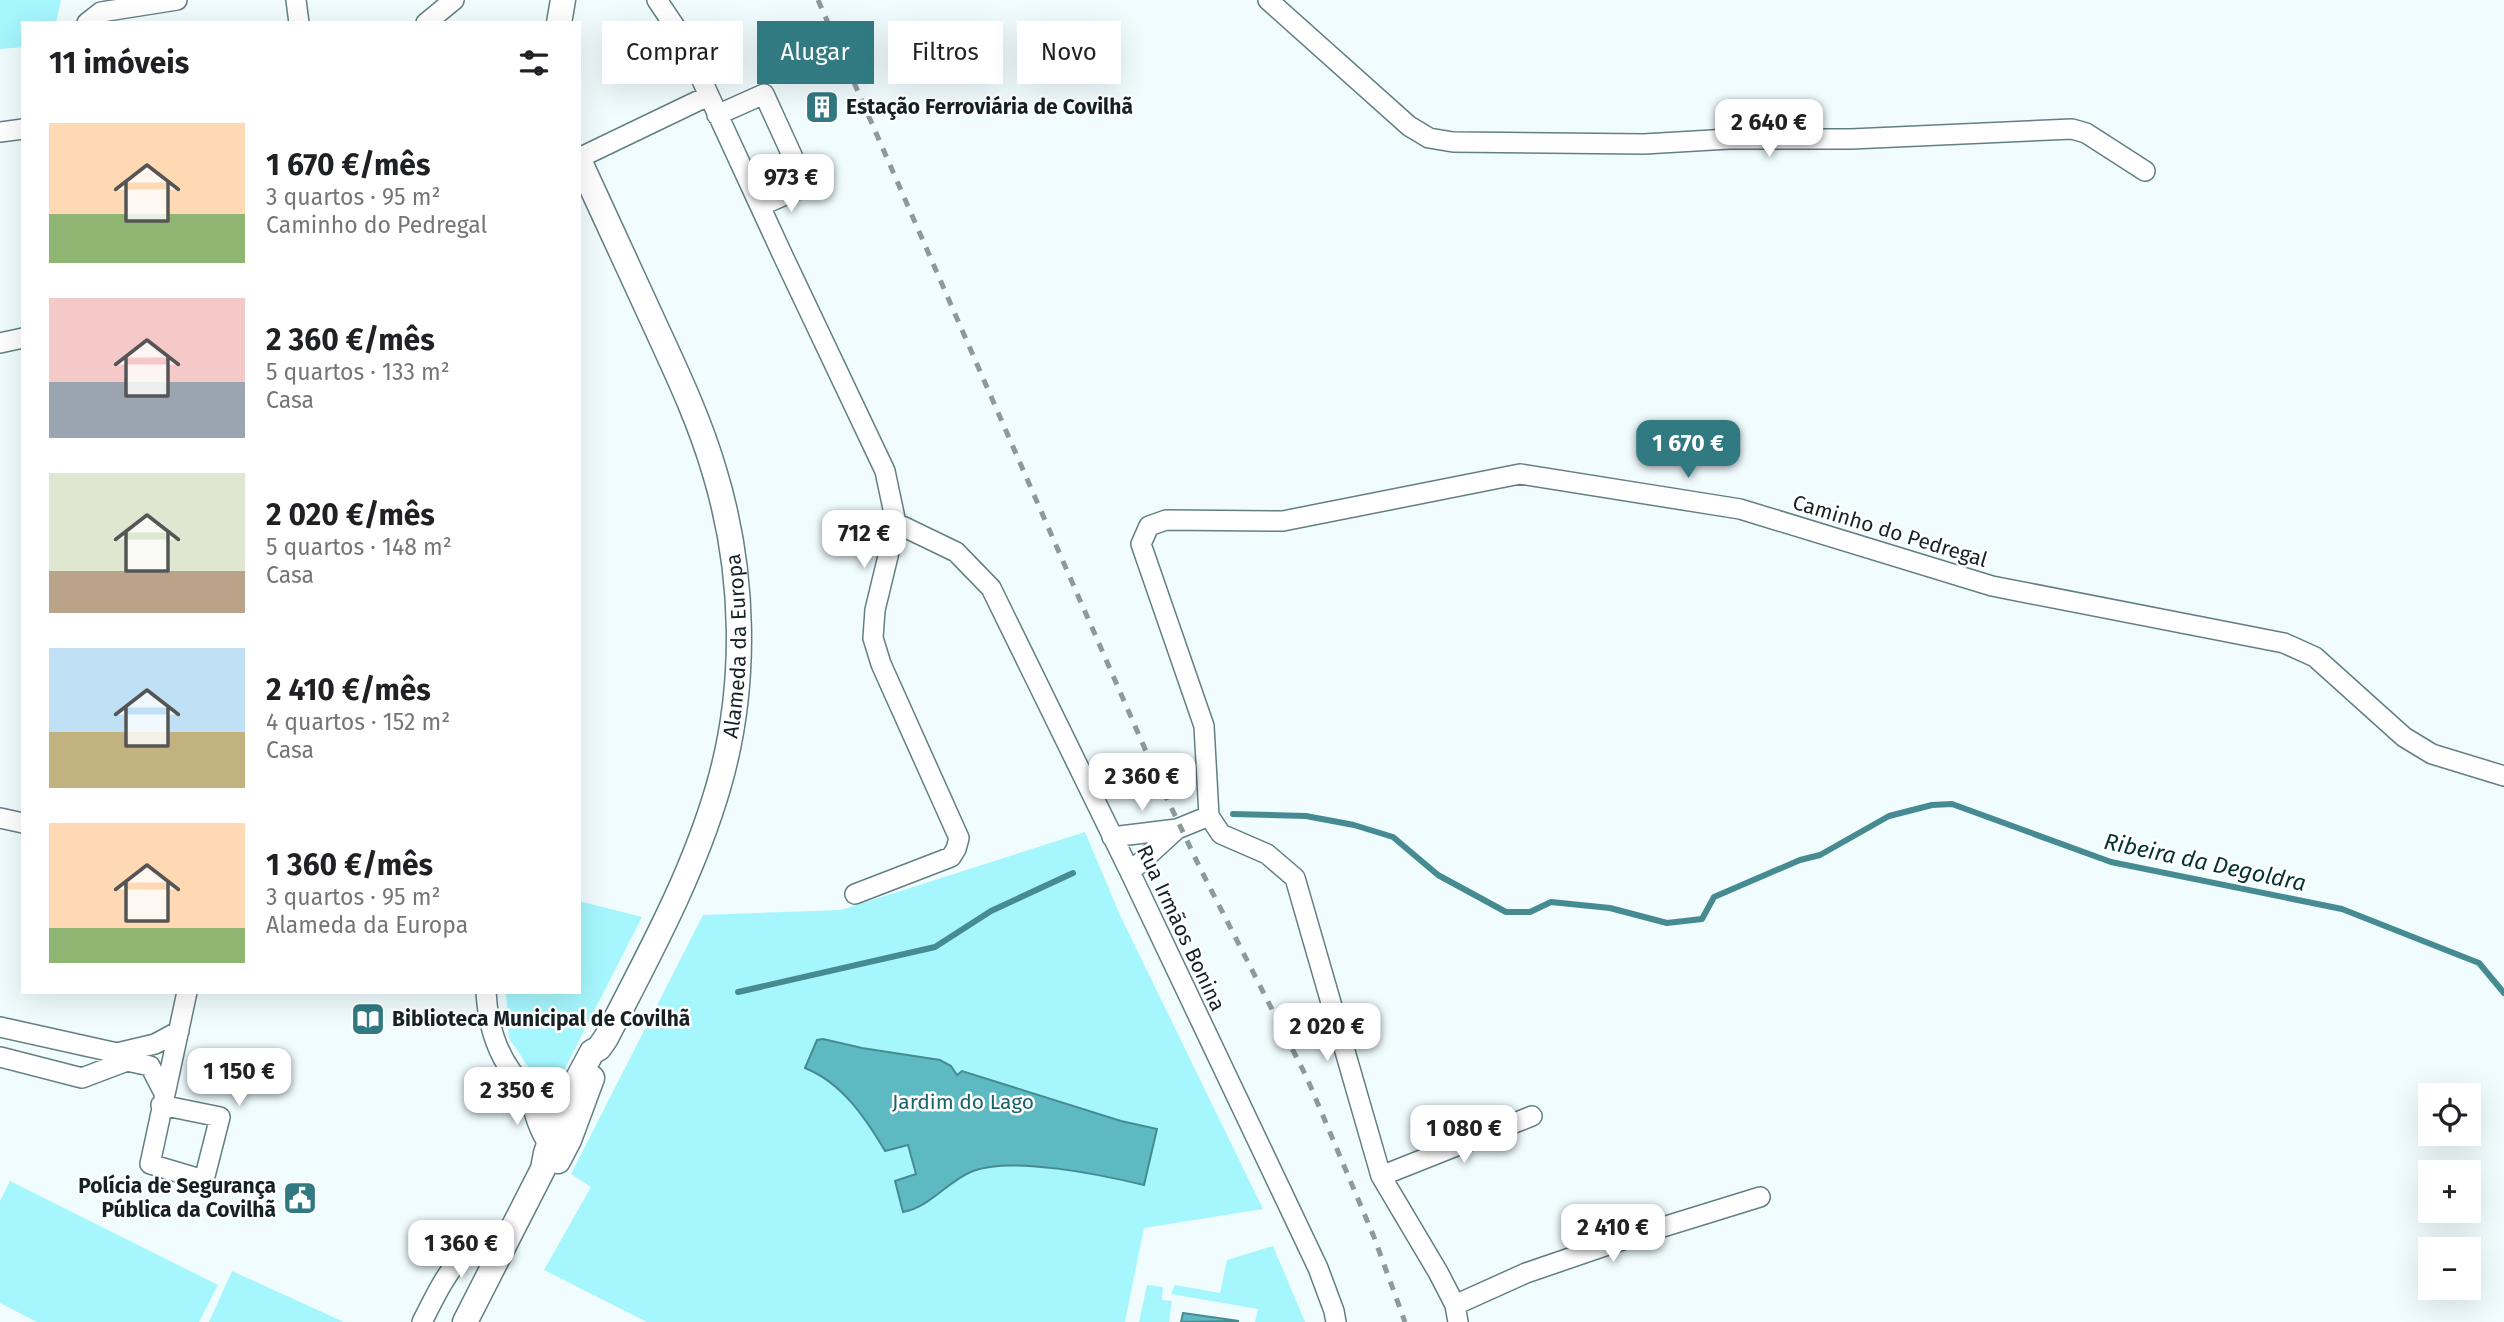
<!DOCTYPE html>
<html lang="pt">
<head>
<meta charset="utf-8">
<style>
	body { margin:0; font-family:"Fira Sans",sans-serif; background:#f6f6f6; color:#202124; height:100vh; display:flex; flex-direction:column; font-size:26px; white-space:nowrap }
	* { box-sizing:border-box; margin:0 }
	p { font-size:23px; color:#757577 }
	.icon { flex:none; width:38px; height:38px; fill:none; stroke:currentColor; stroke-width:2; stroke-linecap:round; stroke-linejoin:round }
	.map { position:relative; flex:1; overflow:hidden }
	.sheet { position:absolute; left:21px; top:21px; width:560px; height:973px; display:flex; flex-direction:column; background:#fff; border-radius:0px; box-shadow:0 7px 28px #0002 }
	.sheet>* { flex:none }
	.hud { position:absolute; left:602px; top:21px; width:665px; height:63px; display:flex; gap:14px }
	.controls { position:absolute; left:2418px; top:1083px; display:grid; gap:14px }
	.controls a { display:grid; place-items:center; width:63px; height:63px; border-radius:0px; background:#fff; box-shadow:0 7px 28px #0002; font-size:35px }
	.price { position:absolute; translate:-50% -60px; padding:0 16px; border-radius:14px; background:#fff; color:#222; font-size:23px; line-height:46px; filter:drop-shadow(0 2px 4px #0008) }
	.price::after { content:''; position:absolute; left:50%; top:42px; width:21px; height:16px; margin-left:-10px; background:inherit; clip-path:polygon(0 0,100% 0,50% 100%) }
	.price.current { background:#317a81; color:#fff }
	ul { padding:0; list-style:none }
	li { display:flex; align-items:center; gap:21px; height:175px; padding:0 28px }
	li span { display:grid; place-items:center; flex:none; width:196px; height:140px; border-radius:0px; color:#555 }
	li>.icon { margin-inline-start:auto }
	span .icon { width:84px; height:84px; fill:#fffc; stroke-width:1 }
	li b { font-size:30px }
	h2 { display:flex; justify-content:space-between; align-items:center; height:84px; padding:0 28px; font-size:30px }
	.pill { padding:0 24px; border-radius:0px; background:#fff; box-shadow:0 7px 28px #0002; font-size:24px; line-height:63px }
	.pill.current { background:#317a81; color:#fff }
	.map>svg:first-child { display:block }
</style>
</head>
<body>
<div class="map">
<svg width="2504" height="1322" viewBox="0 0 2504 1322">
	<rect width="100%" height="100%" fill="#f0fcfe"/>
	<path fill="#a6f6fe" d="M0 0H61L56 23H23V47L0 49Z
		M1085 832 1119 913 1263 1209 1144 1228 1125 1322H647L544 1270 591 1187 571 1174 703 915 841 910Z
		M579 901 642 917 558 1082 546 1083 529 1068 509 1038 506 992H579Z
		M10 1181 218 1285 199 1322H37L0 1303V1201Z
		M1273 1246 1305 1322H1255L1258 1309 1171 1294 1175 1285 1220 1293 1227 1260Z
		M232 1271 344 1322H209Z
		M1147 1285 1163 1287 1162 1300 1172 1301 1169 1322H1139Z"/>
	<path fill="#5db9c2" stroke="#478b92" stroke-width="2" d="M823 1039 862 1048 940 1060 951 1066 957 1075 962 1071 1121 1121 1157 1129 1144 1185C1102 1175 1012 1156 973 1171 947 1181 931 1207 903 1212L895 1181 916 1174 908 1145 885 1151C865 1117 842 1083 805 1068L817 1040Z
		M1183 1313 1239 1321 1181 1322Z"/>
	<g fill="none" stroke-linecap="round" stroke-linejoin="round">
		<path stroke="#478b92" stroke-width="6" d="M1233 814 1306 816 1354 825 1393 837 1438 875 1506 912H1530L1551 902 1610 908 1667 923 1702 919 1714 897 1800 860 1820 855 1889 816 1932 805 1952 804 2111 862 2342 909 2479 963 2504 993
			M738 992 935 947 991 911 1073 873"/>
		<g stroke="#627f82" stroke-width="22">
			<path id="minor" d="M296 0 299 23
				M657 0 682 37 784 258 885 471 896 523 875 610 873 638 881 664 959 838 956 849 951 857 855 894
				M1268 0 1409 126 1429 138 1453 142 1644 144 1729 139H1851L2072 129 2086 133 2145 171
				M87 23 101 12 177 0
				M426 23 454 0
				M717 115 764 94 806 186 760 206
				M0 132 23 129
				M579 158 708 96
				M0 343 23 338
				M896 523 956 552 991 588 1130 872 1318 1268 1334 1311 1336 1322
				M1209 816 1204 726 1141 544 1149 526 1166 520 1283 521 1520 474 1740 509 1992 586 2284 643 2315 657 2404 737 2432 754 2504 776
				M1209 816 1221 834 1267 854 1295 878 1381 1176 1438 1272 1455 1305 1458 1322
				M0 818 23 823
				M1112 837 1177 829 1209 816
				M1130 872 1177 829
				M486 992C488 1029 500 1065 529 1091 545 1106 548 1098 557 1122
				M0 1027 117 1053 155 1044 179 1031
				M0 1057 82 1078 127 1061 150 1066 164 1093
				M530 1092C533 1112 538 1129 549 1145
				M161 1105 220 1117 204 1180 150 1164 187 992
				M1381 1176 1532 1116
				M1455 1305 1526 1273 1637 1235 1760 1197
				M422 1322C442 1283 463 1234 513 1229"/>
		</g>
		<g stroke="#627f82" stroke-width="27">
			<g id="major">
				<path d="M559 23 563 0"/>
				<path d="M558 1161 569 1140 592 1078"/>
				<path id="s1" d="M465 1322 543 1169 546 1153 562 1108 592 1052 599 1048 606 1038C648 956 692 877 718 788 748 686 745 571 714 470 699 419 676 371 654 323 629 269 604 214 579 160"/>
			</g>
		</g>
		<use href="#minor" stroke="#fff" stroke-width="19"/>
		<use href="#major" stroke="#fff" stroke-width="24"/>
		<path stroke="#8d999b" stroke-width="5" stroke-dasharray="9 9" stroke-linecap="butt" d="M818 0 1162 788 1200 868 1307 1078 1374 1237 1405 1322"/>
	</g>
	<defs>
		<g id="building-square" transform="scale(1.75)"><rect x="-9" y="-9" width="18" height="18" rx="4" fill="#317a81" stroke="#fff"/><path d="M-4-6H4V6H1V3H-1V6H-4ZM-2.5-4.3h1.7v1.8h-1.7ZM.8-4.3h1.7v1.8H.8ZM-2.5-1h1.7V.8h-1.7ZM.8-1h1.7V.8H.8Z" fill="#fff"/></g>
		<g id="library-square" transform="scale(1.75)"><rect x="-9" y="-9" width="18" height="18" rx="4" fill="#317a81" stroke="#fff"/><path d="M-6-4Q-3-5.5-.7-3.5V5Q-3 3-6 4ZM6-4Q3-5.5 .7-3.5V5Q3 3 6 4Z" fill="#fff"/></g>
		<g id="civic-square" transform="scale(1.75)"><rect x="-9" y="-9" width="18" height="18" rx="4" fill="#317a81" stroke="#fff"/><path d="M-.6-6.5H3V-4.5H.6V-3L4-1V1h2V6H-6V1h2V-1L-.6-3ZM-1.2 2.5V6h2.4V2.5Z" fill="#fff"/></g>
	</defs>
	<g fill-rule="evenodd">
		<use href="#building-square" x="822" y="107"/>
		<use href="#library-square" x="368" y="1019"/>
		<use href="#civic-square" x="300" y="1198"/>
	</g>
	<g text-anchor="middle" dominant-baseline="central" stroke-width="5" stroke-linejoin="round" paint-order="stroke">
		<g font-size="21" font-weight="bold" fill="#152122" stroke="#fff" text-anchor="start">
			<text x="846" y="107">Estação Ferroviária de Covilhã</text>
			<text x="392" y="1019">Biblioteca Municipal de Covilhã</text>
			<text x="276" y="1186" text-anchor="end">Polícia de Segurança<tspan x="276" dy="24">Pública da Covilhã</tspan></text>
		</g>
		<g font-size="21" fill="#152122" stroke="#fff">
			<text transform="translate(1890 531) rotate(17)">Caminho do Pedregal</text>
			<text stroke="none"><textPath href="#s1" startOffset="738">Alameda da Europa</textPath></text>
			<text transform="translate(1181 928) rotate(65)">Rua Irmãos Bonina</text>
		</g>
		<g font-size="21" fill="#16636a" stroke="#fff">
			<text x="963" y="1102">Jardim do Lago</text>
		</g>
		<g font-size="23" font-style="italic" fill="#033236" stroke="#fff">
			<text transform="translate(2205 862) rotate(12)">Ribeira da Degoldra</text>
		</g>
	</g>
</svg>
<div class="controls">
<a><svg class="icon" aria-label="locate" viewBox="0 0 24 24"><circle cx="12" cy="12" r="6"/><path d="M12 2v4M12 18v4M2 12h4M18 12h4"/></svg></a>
<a>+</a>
<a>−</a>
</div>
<b class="price" style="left:1769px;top:159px">2 640 €</b>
<b class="price" style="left:791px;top:214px">973 €</b>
<b class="price current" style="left:1688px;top:480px">1 670 €</b>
<b class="price" style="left:864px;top:570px">712 €</b>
<b class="price" style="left:1142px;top:813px">2 360 €</b>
<b class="price" style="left:1327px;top:1063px">2 020 €</b>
<b class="price" style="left:239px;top:1108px">1 150 €</b>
<b class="price" style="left:517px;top:1127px">2 350 €</b>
<b class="price" style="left:1464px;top:1165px">1 080 €</b>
<b class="price" style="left:1613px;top:1264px">2 410 €</b>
<b class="price" style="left:461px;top:1280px">1 360 €</b>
<div class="hud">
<a class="pill">Comprar</a>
<a class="pill current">Alugar</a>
<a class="pill">Filtros</a>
<a class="pill">Novo</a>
</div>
<section class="sheet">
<h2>11 imóveis<svg class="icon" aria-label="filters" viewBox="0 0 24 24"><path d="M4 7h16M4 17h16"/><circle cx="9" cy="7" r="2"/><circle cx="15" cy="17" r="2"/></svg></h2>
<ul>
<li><span style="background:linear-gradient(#ffd9b3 65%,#8fb573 0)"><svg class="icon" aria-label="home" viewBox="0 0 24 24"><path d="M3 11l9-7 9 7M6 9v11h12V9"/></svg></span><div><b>1 670 €/mês</b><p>3 quartos · 95 m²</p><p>Caminho do Pedregal</p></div></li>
<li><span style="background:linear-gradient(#f6c9c9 60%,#9aa5b1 0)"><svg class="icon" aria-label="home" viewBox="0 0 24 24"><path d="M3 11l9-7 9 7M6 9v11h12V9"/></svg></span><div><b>2 360 €/mês</b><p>5 quartos · 133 m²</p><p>Casa</p></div></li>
<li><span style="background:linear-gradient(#dfe7d0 70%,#b9a48a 0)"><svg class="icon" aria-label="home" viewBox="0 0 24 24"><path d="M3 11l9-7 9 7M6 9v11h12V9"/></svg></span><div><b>2 020 €/mês</b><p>5 quartos · 148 m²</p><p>Casa</p></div></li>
<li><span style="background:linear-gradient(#bfe0f5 60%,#c2b280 0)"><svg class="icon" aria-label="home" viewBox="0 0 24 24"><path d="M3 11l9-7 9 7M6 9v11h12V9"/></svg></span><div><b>2 410 €/mês</b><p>4 quartos · 152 m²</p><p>Casa</p></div></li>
<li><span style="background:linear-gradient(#ffd9b3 75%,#8fb573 0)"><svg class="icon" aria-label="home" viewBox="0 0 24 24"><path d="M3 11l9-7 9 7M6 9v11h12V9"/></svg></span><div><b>1 360 €/mês</b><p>3 quartos · 95 m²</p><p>Alameda da Europa</p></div></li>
</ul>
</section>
</div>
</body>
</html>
